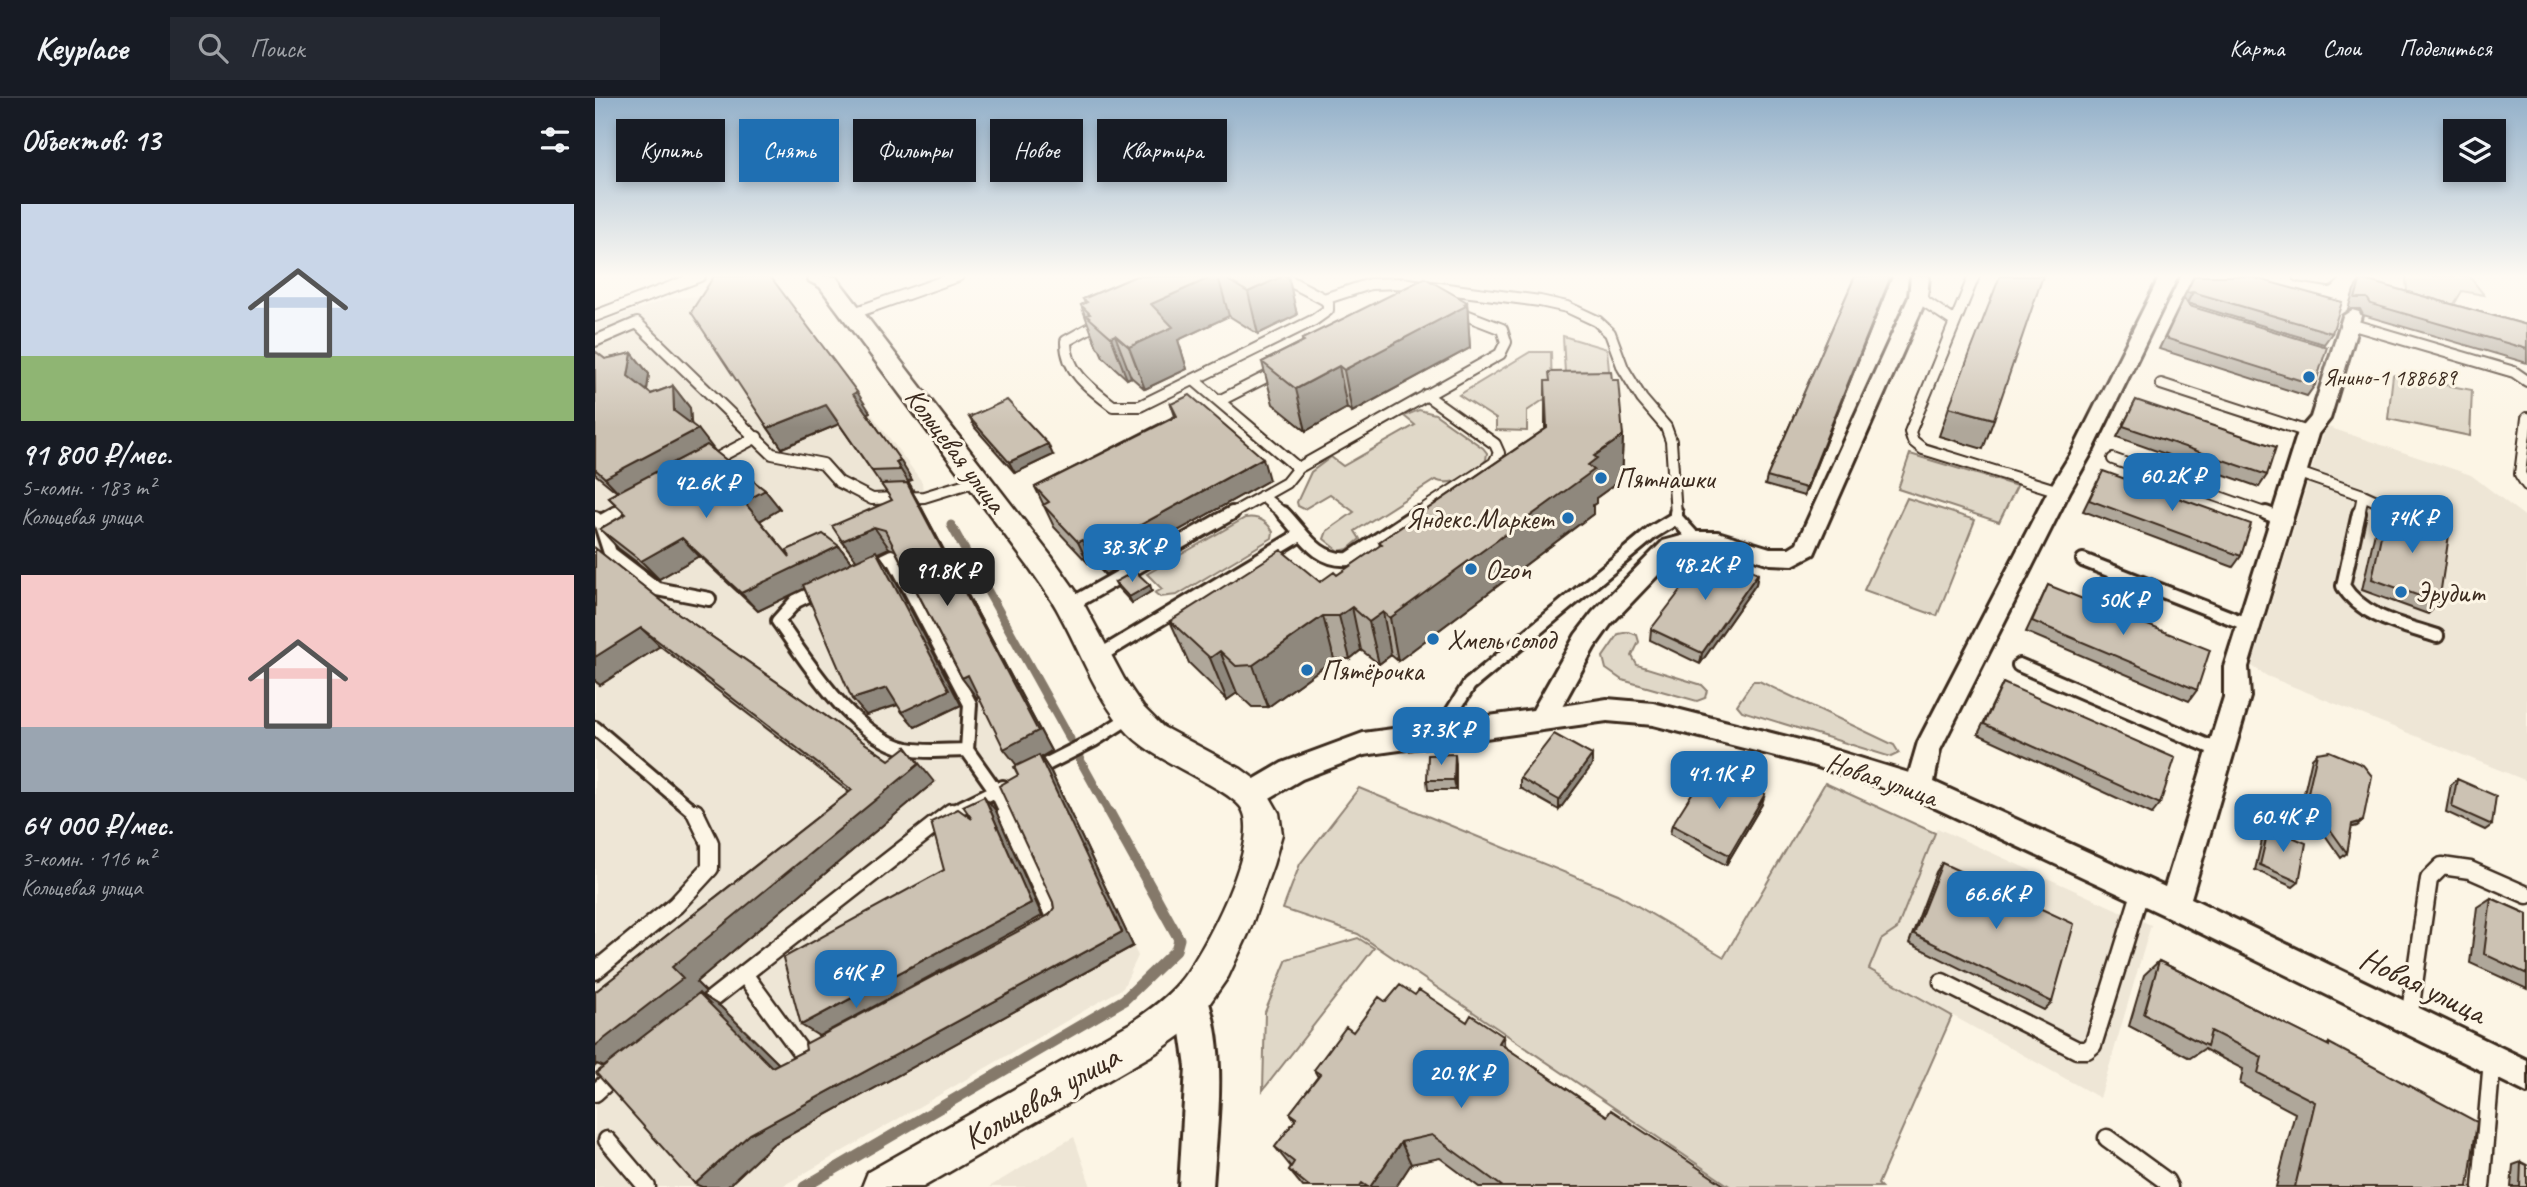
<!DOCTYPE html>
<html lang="ru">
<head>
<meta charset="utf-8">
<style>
	body { margin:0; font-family:Caveat,sans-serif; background:#242831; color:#f1f3f6; height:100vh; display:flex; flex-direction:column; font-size:26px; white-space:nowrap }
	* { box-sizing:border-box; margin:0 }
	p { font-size:23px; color:#9ea1a6 }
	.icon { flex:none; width:38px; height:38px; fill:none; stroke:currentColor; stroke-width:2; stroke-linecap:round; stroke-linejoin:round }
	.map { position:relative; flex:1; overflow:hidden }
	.drawer { display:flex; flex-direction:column; background:#171b24; width:595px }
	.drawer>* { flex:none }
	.hud { position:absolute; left:21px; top:21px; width:665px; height:63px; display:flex; gap:14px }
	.buttons { position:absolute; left:1848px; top:21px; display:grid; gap:14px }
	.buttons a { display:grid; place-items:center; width:63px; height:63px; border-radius:0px; background:#171b24; box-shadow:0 4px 10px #0003; font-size:35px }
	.price { position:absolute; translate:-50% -60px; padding:0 16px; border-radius:14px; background:#1f6fb2; color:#fff; font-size:23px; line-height:46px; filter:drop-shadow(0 2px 4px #0008) }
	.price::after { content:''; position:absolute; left:50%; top:42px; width:21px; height:16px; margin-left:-10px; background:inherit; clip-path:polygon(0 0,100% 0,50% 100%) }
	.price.selected { background:#222; color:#fff }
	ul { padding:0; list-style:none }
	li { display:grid; align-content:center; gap:14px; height:371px; padding:0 21px }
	li span { display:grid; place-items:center; height:217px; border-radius:0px; color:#555 }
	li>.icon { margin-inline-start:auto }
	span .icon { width:126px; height:126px; fill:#fffc; stroke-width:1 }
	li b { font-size:30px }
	h2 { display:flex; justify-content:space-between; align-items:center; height:84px; padding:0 21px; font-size:30px }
	.tag { padding:0 24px; border-radius:0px; background:#171b24; box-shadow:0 4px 10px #0003; font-size:24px; line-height:63px }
	.tag.selected { background:#1f6fb2; color:#fff }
	header { display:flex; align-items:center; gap:42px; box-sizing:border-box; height:98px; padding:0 35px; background:#171b24; border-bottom:2px solid #363941 }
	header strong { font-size:33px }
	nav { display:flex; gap:38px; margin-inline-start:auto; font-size:24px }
	.search { width:490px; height:63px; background:#242831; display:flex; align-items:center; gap:18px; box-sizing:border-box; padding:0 24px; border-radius:0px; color:#9ea1a6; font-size:26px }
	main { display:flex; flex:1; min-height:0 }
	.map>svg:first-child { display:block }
</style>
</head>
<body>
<header>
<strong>Keyplace</strong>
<div class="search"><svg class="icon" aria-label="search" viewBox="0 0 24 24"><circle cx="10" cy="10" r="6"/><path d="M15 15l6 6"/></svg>Поиск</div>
<nav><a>Карта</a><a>Слои</a><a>Поделиться</a></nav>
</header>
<main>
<section class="drawer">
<h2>Объектов: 13<svg class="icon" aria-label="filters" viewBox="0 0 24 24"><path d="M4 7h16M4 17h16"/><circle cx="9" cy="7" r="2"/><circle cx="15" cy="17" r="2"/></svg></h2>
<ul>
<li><span style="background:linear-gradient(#c9d6e8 70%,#8fb573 0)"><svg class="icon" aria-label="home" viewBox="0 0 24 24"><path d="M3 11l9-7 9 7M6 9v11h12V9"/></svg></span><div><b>91 800 ₽/мес.</b><p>5-комн. · 183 m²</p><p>Кольцевая улица</p></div></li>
<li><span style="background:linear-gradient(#f6c9c9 70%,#9aa5b1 0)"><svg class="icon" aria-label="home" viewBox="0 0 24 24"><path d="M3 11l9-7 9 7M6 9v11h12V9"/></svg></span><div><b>64 000 ₽/мес.</b><p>3-комн. · 116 m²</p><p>Кольцевая улица</p></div></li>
</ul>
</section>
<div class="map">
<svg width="1932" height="1089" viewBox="0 0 1932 1089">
	<rect width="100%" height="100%" fill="#fcf5e5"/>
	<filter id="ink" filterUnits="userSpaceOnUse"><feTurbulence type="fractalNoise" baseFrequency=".0143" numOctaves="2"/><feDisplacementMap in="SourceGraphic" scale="14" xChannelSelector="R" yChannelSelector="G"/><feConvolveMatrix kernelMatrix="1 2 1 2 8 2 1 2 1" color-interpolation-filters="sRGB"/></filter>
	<g filter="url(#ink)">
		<path fill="#eee6d6" d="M168 194 275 314 327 384 330 415 456 653 460 682 543 858 528 890 186 1089H0V226L76 200Z
			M1730 328 1876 377 1932 420V683L1672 578 1657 568Z
			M1342 730 1556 827 1505 1000 1274 871 1286 842 1302 831Z
			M479 1039 496 1089H394L463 1048Z"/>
		<path fill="#e0d8c8" stroke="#8e8173" stroke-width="2" d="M1811 178H1874L1889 197 1867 193 1858 208 1812 195Z
			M968 238 1012 251 1016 293 971 294Z
			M935 254H956L957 296 932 313V333L901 332V321L864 297Z
			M1798 277 1877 292 1875 338 1793 321Z
			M824 312 840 316 888 350 892 355 891 362C879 376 858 390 840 382L760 433 765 441 753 451 744 453 729 441 732 433 759 414 735 396 709 411 703 408 702 404 716 374 736 359 748 368 820 327 809 318Z
			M1315 356 1422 388 1404 424 1303 391Z
			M1312 400 1380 422 1342 518 1269 492Z
			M650 420C663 418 672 423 678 434L677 440 582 497 565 499 560 495 567 491 552 476Z
			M1034 534 1042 537 1044 544 1037 558 1042 567 1107 587 1112 592 1110 600 1102 603 1027 582 1011 571 1008 559 1024 536Z
			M1158 583H1164L1299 647 1304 655 1296 659 1147 613 1142 607Z
			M1230 685 1340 735 1302 831 1286 842 1274 871 1357 918 1283 1086 1286 1089H1136L763 836 688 811 705 766 764 690 1022 796 1129 859Z
			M763 840 779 850 668 992 670 914 692 861Z"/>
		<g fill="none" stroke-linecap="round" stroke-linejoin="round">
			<path stroke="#85796b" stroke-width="9" d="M356 427 475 641
				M484 660 515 716"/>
			<path stroke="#85796b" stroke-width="11" d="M209 1089 529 902 581 852 584 841 514 714"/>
			<g stroke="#3b2a1e" stroke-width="14">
				<path id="service-far2" d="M1379 178 1315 334 1318 343 1328 351 1464 393
					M1703 178 1734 183 1739 178
					M1323 199 1360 224
					M729 201 775 186 806 185 945 203 972 209 1002 223 1015 235 1028 270 1047 301 1071 329 1076 343 1081 417
					M256 216 363 178
					M0 218 105 178
					M507 223 471 243C470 273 496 291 518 308H545L719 222 733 212V205L729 201 685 178
					M1755 226 1919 274 1932 283
					M0 243 42 225 177 356 228 366 244 384 277 401 329 399 384 382
					M599 282 703 370
					M1566 286 1713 334
					M624 303 685 272
					M1932 320 1925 376 1932 387
					M1518 361 1675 417
					M113 365 162 339
					M1701 374 1768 397 1810 416
					M667 398 690 417
					M18 417 39 406
					M634 417 691 385 703 370 905 256 911 244 907 231 858 212
					M820 417 899 365 904 355 900 346 831 297
					M1764 417 1768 397"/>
			</g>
			<g stroke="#3b2a1e" stroke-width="18">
				<path id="service-far1" d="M688 415C708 435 721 464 754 461L823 415
					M1081 415V420
					M1671 415 1686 421
					M1764 415 1748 488C1768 520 1809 527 1842 538
					M0 420 5 424 21 415
					M5 424 15 455 62 491 114 501
					M1488 462 1654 527
					M274 469 297 458 375 606 372 652 401 693 412 716
					M226 491 201 503 183 523C214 566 257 638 312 651 332 655 352 652 372 652
					M475 507 637 415
					M504 558 705 437
					M1424 567 1625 653
					M0 630 101 716
					M844 635 874 587 1058 434 1081 420 1101 442
					M436 674 499 642 537 618
					M353 716 408 689"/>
			</g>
			<g stroke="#3b2a1e" stroke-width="21">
				<path id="service" d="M411 714 461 823 456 826
					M0 873 81 807 115 770V745L100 714
					M149 876 209 958 218 953
					M1347 884 1482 952H1492L1498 947 1546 792
					M104 911 356 714
					M1814 921 1834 781 1847 768 1875 772 1932 797
					M0 995 21 976
					M1512 1040 1571 1083 1574 1089
					M12 1042 52 1089
					M1886 1089 1897 962"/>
			</g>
			<g stroke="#3b2a1e" stroke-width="6">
				<path id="minor" d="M1316 178H1334L1332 199 1219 456 1198 467 1175 466 1123 450H1101L1084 455 1016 526 999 550 967 608 1012 601 1058 605 1216 645 1314 675 1323 644 1453 393 1477 354 1565 178H1583L1497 354 1475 393 1345 652 1339 684 1570 789 1629 599V569L1703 334 1716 319 1748 218 1757 212 1764 214 1766 218 1735 321 1723 336 1653 569 1655 599 1596 800 1932 962V995L1569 817 1317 699 1216 667 1058 627 1012 623 769 657 707 681 666 705 656 709 646 705 642 697 646 689 687 665 768 635 938 612 981 536 998 514 1068 443 1101 434H1123L1175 450H1194L1202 445 1314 199Z
					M597 884 608 888C634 950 622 1024 618 1089H584L591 969 581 899 586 888Z"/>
			</g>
			<g stroke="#3b2a1e" stroke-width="5">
				<path id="tertiary" d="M212 178 241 179 456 458 485 499 529 581 548 609 568 629 646 671 668 687 684 715 687 736 678 767 654 834 633 879 610 912 589 935 562 954 328 1089H267L273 1074 534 926C552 914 569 902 583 886 607 859 671 739 645 708 636 698 621 690 610 684 581 667 548 654 527 628 500 596 485 553 465 517 457 501 446 487 436 472L225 189 214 183Z"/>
			</g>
			<use href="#service-far2" stroke="#fcf5e5" stroke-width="10"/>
			<use href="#service-far1" stroke="#fcf5e5" stroke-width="12"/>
			<use href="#service" stroke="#fcf5e5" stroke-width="16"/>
			<use href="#minor" fill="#fcf5e5" fill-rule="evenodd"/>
			<use href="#tertiary" fill="#fcf5e5" fill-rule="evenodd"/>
		</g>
		<path fill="#afa79a" stroke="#3b2a1e" stroke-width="2" d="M541 178H693L702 217 663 236 634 218 583 242 592 271 550 291 536 279 532 281 508 259 505 252 502 249 486 207 490 205 488 201Z
			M1260 178H1297L1209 398 1170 387 1172 379Z
			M1599 178 1737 235 1729 246 1592 205 1594 208 1720 287 1712 298 1564 251Z
			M1766 181 1932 227V265L1768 217 1765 211H1753L1759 192Z
			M872 204 875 250 757 314 752 310 711 333 678 306 667 264 707 244V241Z
			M0 253 10 261 37 255 54 276 52 292 56 296 78 288 95 310 96 326 119 353 170 392 185 411 165 423 195 459 244 448 257 465 261 462 247 443 297 402 244 326 187 350 173 330 275 314 272 315 317 382 313 383 318 392H316L325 407 456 653 446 659 456 674 538 848 178 1046 132 1089H107L100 1086 9 969 2 966 0 968V894L254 694 65 548 5 587 0 583V450L77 511 294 662 339 684 101 884 111 894 107 897 126 909 184 966 211 952 454 817 459 810 458 804 423 677 422 668 384 599 382 600 367 580 300 452 294 450 283 455 293 469 366 607 320 629 303 607 271 617 209 490 163 513 104 458 64 481 23 450 5 431 30 416 13 399 22 394 0 376Z
			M1017 282 1028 338 1026 382 1001 400V405L998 407V416L803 563 796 557 784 566 766 552 755 561H739L673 609H657L642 595 632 602 594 565 575 523 725 484 742 477 785 448 784 444 950 331V283Z
			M1541 302 1672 377 1664 389 1522 339Z
			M576 306 674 382 529 463 530 466 510 477 497 463 493 465 459 429 440 389 580 318Z
			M1354 309 1399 321 1388 351 1344 338Z
			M374 319 458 357 420 375 380 330Z
			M1502 384 1646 458 1638 469 1488 413Z
			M1792 409 1844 505 1833 516 1767 492 1783 420Z
			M1163 475 1161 486 1105 566 1055 542 1056 531Z
			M520 484 557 493 537 505 523 490Z
			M1453 487 1602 592 1594 603 1431 534Z
			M1408 585 1565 706 1557 716 1383 636Z
			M1722 655 1768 723 1762 728 1756 729 1752 755 1746 760 1707 704 1717 660Z
			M861 666V692H833L832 682Z
			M997 667 964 712 925 690V680Z
			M1862 681 1897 727 1890 732 1851 714 1856 686Z
			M1110 689 1167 706 1131 767 1075 736 1077 727Z
			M1674 729 1704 784 1698 789 1660 772 1669 734Z
			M1347 765 1457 904 1449 912 1314 845 1341 774Z
			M1896 800 1932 816V891L1875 865 1882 809Z
			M1564 863 1732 947 1734 945 1873 1089H1681L1700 1015 1645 986 1648 971 1609 951 1595 960 1534 928 1549 877Z
			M820 897 910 949 1012 1018 1132 1089H884L845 1060 816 1066 801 1089H708L694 1072 696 1069 680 1049 700 1022 695 1015 723 979 719 972 758 934 791 904Z
			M1926 1064 1932 1089H1916L1918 1067Z"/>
		<path fill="#8f887d" stroke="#3b2a1e" stroke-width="2" d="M619 178H623L634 218 583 242 592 271 550 291 534 249 556 206Z
			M688 178H693L702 217 663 236 653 194Z
			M1296 178H1297L1209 398 1211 390Z
			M1598 194 1592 205 1585 206 1591 195Z
			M872 204 875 250 757 314 749 272Z
			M520 237 536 279 532 281 516 239Z
			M37 255 54 276 51 299 33 278Z
			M744 268 752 310 711 333 701 291Z
			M78 288 95 310 97 334 103 331 120 353 30 401 10 380 79 313Z
			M262 294 275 314 270 316 258 296Z
			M231 307 244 326 187 350 173 330Z
			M1028 338 1026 382 1001 400V405L998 407V416L803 563 795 520 993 367 999 358Z
			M453 346 458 357 420 375 414 364Z
			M668 360 674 382 529 463 530 466 510 477 500 456 518 442Z
			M305 362 317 382 313 383 318 392 301 364Z
			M312 385 325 407 456 653 446 659 456 674 538 848 178 1046 132 1089H107L100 1086 155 1036 527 834 424 670 409 651Z
			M170 392 185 411 164 423 149 404Z
			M279 429 294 450 283 455 293 469 366 607 320 629 307 614 263 464 247 443Z
			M87 440 104 458 64 481 46 463Z
			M487 442 497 463 493 465 483 444Z
			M244 448 258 467 163 513 146 495Z
			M1163 475 1161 486 1105 566 1107 555Z
			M555 487 557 493 537 505 534 499Z
			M757 509 766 552 755 561 744 518Z
			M788 514 796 557 784 566 774 524Z
			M728 518 739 561 673 609 658 567Z
			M46 530 65 548 5 587 0 583V559Z
			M625 553 642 595 632 602 615 560Z
			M373 577 387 597 382 600 367 580Z
			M292 590 305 606 271 617 257 601Z
			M311 649 339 684 101 884 111 894 107 897 126 909 199 981 14 971 2 966 0 968V948L77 869Z
			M860 656 861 666V692L859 682Z
			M997 657V667L964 712V702Z
			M1170 696 1167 706 1131 767 1134 757Z
			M389 698 401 713 447 818 224 938 206 927 436 805Z
			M1768 723 1762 728 1751 731 1757 726Z
			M908 938 912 966 904 945Z
			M806 1044 816 1066 801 1089H775Z"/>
		<path fill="#ccc2b3" stroke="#3b2a1e" stroke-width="2" d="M119 178H175L262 294 258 296 305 362 301 364 305 372 277 373 231 307 173 330 96 214Z
			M541 178H619L556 206 578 229 534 249 520 237 516 239 491 217 495 216 486 207 492 204 488 201Z
			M626 178H688L653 194Z
			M1260 178H1296L1211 390 1172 379Z
			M1405 178H1448L1399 321 1354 309Z
			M1599 178H1653L1747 204 1737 235 1598 194 1591 195Z
			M830 180 872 204 869 206 871 208 749 272 744 268 701 291 667 264 709 243 707 241Z
			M1766 181 1932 227V251L1776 206 1772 200H1760Z
			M1589 200 1594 208 1732 249 1720 287 1570 240Z
			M0 253 10 261 37 255 33 278 56 296 78 288 79 313 103 331 10 380 0 371Z
			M1016 273 1017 282H1023L1028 338 999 358 1002 360 993 367 999 372 795 520 788 514 774 524 757 509 744 518H728L658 567 641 568 625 553 615 560 575 523 686 452 725 484 739 474 742 477 787 446 784 444 952 330 950 283H955L954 274Z
			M595 297 668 360 518 442 520 445 500 456 487 442 483 444 448 407 454 404 440 389 582 318 576 306Z
			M412 302 453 346 414 364 374 319Z
			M1541 302 1681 349 1672 377 1528 328Z
			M112 347 170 392 149 404 195 459 192 452 228 436 244 448 146 495 87 440 46 463 5 431 31 416 13 399Z
			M1508 373 1656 426 1646 458 1494 402Z
			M312 385 443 633 409 651 373 577 367 580 290 432 279 429 247 443 237 428 297 402 286 386Z
			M1792 409 1855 430 1844 505 1777 481Z
			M0 450 77 511 294 662 311 649 324 666 77 869 88 880 0 948V894L257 692 46 530 0 559Z
			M281 453 354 592 307 614 292 590 257 601 208 487Z
			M1115 454 1163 475 1107 555 1056 531Z
			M540 473 555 487 534 499 520 484Z
			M1453 487 1615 552 1602 592 1437 523Z
			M1408 585 1580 660 1565 706 1389 626Z
			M959 636 997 657 964 702 925 680Z
			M1734 653 1768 667 1777 678 1768 723 1757 726 1752 755 1712 699 1722 655Z
			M860 656 859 682H832L833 657Z
			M444 657 527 834 155 1036 100 1086 1 975 104 895 177 969 211 952 210 946 454 817 459 810 458 804 404 688 423 677 419 669Z
			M1121 671 1170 696 1134 757 1077 727 1103 686 1110 689Z
			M1862 681 1901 698 1897 727 1857 709Z
			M389 698 436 805 206 927 188 860 349 772 336 724 363 711 377 721 368 708Z
			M1674 729 1711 745 1704 784 1665 767Z
			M1347 765 1479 826 1457 904 1319 836Z
			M1896 800 1932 816V876L1889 856Z
			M1564 863 1734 948V945L1882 1024 1873 1089H1700L1720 1004 1663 975 1667 959 1616 933 1612 948 1549 916Z
			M805 887 820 897 824 892 872 924 876 917 908 938 904 945 1012 1018 1016 1012 1132 1089H908L837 1037 806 1044 775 1089H773L767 1085 764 1089H715L694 1072 699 1064 680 1049 702 1020 695 1015 725 976 719 972 751 929 758 934 784 899 791 904Z
			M1926 1064 1932 1067V1089H1925Z"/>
	</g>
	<linearGradient id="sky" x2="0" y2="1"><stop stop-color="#94b1ca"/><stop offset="0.54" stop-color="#fefaf3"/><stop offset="1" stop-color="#fefaf3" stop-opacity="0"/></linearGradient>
	<rect width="1932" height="330" fill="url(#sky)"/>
	<g fill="#1f6fb2" stroke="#fcf5e5" stroke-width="2.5">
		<circle cx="1714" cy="279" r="7"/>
		<circle cx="1006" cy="380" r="7"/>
		<circle cx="973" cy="420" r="7"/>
		<circle cx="876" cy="471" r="7"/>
		<circle cx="1806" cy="494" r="7"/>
		<circle cx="838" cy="541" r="7"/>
		<circle cx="712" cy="572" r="7"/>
	</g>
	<g text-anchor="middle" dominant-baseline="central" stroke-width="6" stroke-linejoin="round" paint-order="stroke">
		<g font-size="23" fill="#3b2a1e" stroke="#fcf5e5" text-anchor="start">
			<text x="1728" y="279">Янино-1 188689</text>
		</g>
		<g font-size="28" fill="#3b2a1e" stroke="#fcf5e5">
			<text transform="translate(361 352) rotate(53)">Кольцевая улица</text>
			<text transform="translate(1287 681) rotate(19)">Новая улица</text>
		</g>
		<g font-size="28" fill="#3b2a1e" stroke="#fcf5e5" text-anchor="start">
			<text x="1020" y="380">Пятнашки</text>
			<text x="959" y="420" text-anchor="end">Яндекс.Маркет</text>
			<text x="890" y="471">Ozon</text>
			<text x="1820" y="494">Эрудит</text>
			<text x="852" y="541">Хмель солод</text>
			<text x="726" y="572">Пятёрочка</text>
		</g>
		<g font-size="33" fill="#3b2a1e" stroke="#fcf5e5">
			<text transform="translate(1828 887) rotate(26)">Новая улица</text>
			<text transform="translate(446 999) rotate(-30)">Кольцевая улица</text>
		</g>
	</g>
</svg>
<div class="buttons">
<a><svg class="icon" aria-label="layers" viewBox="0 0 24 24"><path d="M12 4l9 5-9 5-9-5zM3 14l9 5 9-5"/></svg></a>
</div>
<b class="price" style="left:1577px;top:415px">60.2K ₽</b>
<b class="price" style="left:111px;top:422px">42.6K ₽</b>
<b class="price" style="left:1817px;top:457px">74K ₽</b>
<b class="price" style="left:537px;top:486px">38.3K ₽</b>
<b class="price" style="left:1110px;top:504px">48.2K ₽</b>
<b class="price selected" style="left:352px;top:510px">91.8K ₽</b>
<b class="price" style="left:1528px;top:539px">50K ₽</b>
<b class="price" style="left:846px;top:669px">37.3K ₽</b>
<b class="price" style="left:1124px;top:713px">41.1K ₽</b>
<b class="price" style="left:1688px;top:756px">60.4K ₽</b>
<b class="price" style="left:1401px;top:833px">66.6K ₽</b>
<b class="price" style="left:261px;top:912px">64K ₽</b>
<b class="price" style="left:866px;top:1012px">20.9K ₽</b>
<div class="hud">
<a class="tag">Купить</a>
<a class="tag selected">Снять</a>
<a class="tag">Фильтры</a>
<a class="tag">Новое</a>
<a class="tag">Квартира</a>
</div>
</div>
</main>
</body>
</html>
